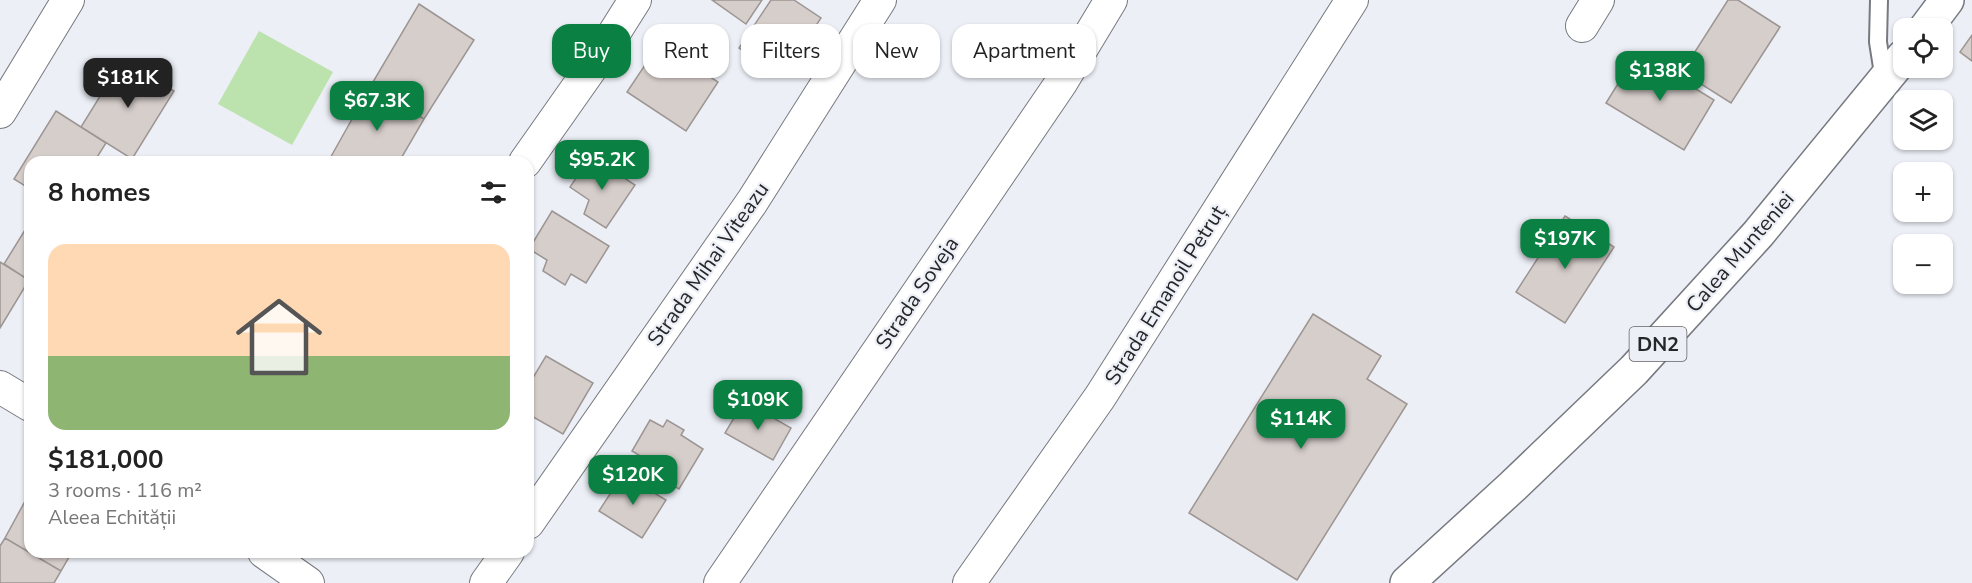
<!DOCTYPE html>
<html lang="en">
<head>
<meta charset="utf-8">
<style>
	body { margin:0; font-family:"Nunito Sans",sans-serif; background:#f6f6f6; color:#222; height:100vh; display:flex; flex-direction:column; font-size:22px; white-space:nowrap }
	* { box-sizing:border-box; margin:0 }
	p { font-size:20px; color:#767676 }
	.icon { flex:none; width:33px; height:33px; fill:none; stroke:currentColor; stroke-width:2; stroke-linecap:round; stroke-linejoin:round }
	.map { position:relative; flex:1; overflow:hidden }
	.panel { position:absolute; left:24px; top:156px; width:510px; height:402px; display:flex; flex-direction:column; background:#fff; border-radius:18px; box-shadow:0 2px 4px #0004 }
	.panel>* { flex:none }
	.banner { position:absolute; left:552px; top:24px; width:570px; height:54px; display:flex; gap:12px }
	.controls { position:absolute; left:1893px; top:18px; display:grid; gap:12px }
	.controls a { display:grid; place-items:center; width:60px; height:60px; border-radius:12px; background:#fff; box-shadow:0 2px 4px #0004; font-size:30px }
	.price { position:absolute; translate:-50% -51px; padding:0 14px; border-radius:12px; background:#0b8043; color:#fff; font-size:20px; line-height:39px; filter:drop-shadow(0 2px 3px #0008) }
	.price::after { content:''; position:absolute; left:50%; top:36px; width:18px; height:14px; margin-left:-9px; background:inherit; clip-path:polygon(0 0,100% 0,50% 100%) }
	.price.active { background:#222; color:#fff }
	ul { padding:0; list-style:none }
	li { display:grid; align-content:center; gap:12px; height:318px; padding:0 24px }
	li span { display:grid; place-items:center; height:186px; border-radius:18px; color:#555 }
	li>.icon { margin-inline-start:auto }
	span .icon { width:108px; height:108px; fill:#fffc; stroke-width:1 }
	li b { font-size:26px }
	h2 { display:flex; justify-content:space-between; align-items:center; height:72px; padding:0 24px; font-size:26px }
	.tag { padding:0 21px; border-radius:18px; background:#fff; box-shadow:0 2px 4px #0004; font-size:21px; line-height:54px }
	.tag.active { background:#0b8043; color:#fff }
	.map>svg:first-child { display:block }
</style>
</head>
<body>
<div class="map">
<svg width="1972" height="583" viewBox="0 0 1972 583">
	<rect width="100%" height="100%" fill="#eceff6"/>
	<path fill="#bce2ae" d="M259 31 333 72 292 145 218 104Z"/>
	<path fill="#d6cecb" stroke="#9c9592" stroke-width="1.5" d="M712 0H762L746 24Z
		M771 0H794L821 18 782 77 739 48Z
		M1728 0H1738L1780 27 1731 103 1682 72Z
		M419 4 474 40 424 119 370 87Z
		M1972 35V61L1960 52Z
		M659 44 718 82 686 131 627 92Z
		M1637 53 1714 100 1684 150 1606 103Z
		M123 59 174 91 132 159 81 127Z
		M370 87 424 119 399 162H328Z
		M56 111 106 143 94 162H30V189L14 179Z
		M591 156 635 185 606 228 584 214 589 200 570 187Z
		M552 211 609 246 586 283 571 274 565 285 543 271 547 260 529 249Z
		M1565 216 1614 247 1565 323 1516 292Z
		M30 222V281L4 264Z
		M0 262 29 280 0 328Z
		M1313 314 1381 356 1367 379 1407 404 1297 580 1189 513Z
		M546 356 593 383 563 434 528 414V386Z
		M744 401 791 428 773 460 725 433Z
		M650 420 663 427 667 420 684 430 681 435 703 449 679 489 666 481 660 484 640 472 647 460 632 451Z
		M623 474 666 500 642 538 599 511Z
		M30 492V552H72L61 571 5 538Z
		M5 538 61 571 54 583H0V546Z"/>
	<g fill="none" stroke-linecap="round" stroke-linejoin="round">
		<g stroke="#76797f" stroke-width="20">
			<path id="service" d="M1879 0 1878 42 1884 80"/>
		</g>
		<g stroke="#76797f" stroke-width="34">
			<path id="minor" d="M1582 26 1598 0
				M0 112 68 0
				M525 162 601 54 635 0
				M0 387 30 405
				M528 523 752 202 880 0
				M264 552 308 583
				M486 583 508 552
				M720 583 1061 83 1111 0
				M969 583 1100 397 1352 0"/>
		</g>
		<g stroke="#76797f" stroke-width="36">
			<path id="primary" d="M1926 28 1947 0
				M1407 583 1513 486 1634 370 1758 234 1904 56"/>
		</g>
		<use href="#service" stroke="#fff" stroke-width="16"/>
		<use href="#minor" stroke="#fff" stroke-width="32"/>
		<use href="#primary" stroke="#fff" stroke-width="33"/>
	</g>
	<g text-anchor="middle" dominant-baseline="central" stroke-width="4.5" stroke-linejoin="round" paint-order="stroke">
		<rect fill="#eceff6" stroke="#616266" stroke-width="1.5" x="1629.5" y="327" width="57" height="34" rx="4.5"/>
		<g font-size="20" font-weight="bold" fill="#252628">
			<text x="1658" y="344">DN2</text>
		</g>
		<g font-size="21" fill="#252628" stroke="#eceff6">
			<text transform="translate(1740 252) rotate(-49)">Calea Munteniei</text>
			<text transform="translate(708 264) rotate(-55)">Strada Mihai Viteazu</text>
			<text transform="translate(917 293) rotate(-56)">Strada Soveja</text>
			<text transform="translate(1165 295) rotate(-58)">Strada Emanoil Petruț</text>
		</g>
	</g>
</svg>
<div class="controls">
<a><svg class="icon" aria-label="locate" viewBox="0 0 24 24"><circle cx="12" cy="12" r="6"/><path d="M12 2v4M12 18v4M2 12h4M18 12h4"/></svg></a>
<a><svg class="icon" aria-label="layers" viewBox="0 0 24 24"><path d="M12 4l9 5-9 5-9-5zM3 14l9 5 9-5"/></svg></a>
<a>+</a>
<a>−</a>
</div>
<b class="price" style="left:1660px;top:102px">$138K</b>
<b class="price active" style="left:128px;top:109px">$181K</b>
<b class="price" style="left:377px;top:132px">$67.3K</b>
<b class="price" style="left:602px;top:191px">$95.2K</b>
<b class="price" style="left:1565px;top:270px">$197K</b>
<b class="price" style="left:758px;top:431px">$109K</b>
<b class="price" style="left:1301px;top:450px">$114K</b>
<b class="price" style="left:633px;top:506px">$120K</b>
<div class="banner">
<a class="tag active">Buy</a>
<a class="tag">Rent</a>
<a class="tag">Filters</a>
<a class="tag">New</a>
<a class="tag">Apartment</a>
</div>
<section class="panel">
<h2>8 homes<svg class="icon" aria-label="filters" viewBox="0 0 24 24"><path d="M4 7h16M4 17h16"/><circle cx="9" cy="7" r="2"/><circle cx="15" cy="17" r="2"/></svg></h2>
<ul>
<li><span style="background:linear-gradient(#ffd9b3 60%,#8fb573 0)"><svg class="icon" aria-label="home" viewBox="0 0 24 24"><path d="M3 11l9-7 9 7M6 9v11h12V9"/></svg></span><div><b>$181,000</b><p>3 rooms · 116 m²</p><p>Aleea Echității</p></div></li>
</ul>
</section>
</div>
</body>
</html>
